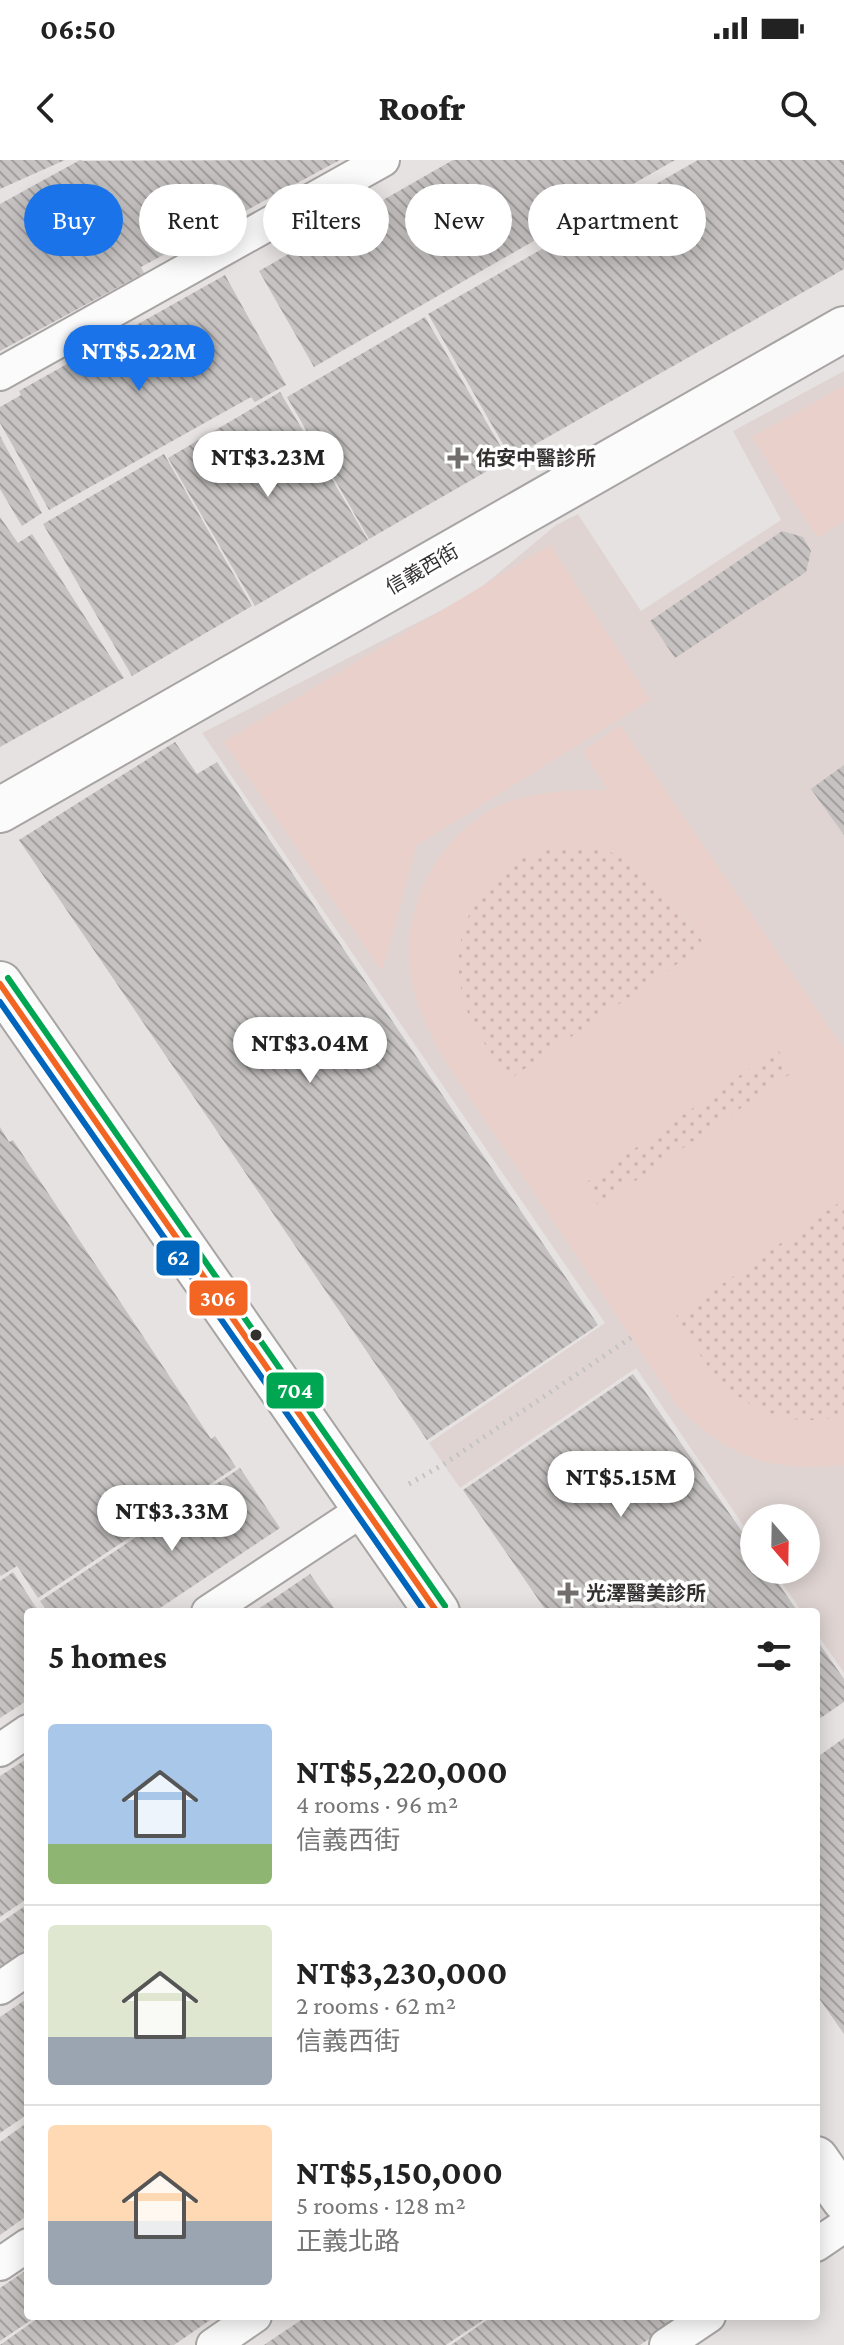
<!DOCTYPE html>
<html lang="en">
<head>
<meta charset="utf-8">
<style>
	body { margin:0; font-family:"Crimson Pro","Noto Sans TC",serif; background:#f6f6f6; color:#222; height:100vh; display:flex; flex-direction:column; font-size:30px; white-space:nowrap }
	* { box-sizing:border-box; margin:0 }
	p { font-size:26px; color:#767676 }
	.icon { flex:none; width:44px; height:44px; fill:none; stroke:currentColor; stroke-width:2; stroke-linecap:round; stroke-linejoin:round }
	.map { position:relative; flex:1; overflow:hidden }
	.side { position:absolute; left:24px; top:1448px; width:796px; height:712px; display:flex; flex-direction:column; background:#fff; border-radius:8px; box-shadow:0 4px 20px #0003 }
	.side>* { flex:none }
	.banner { position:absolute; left:24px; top:24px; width:796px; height:72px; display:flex; gap:16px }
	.needle { width:52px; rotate:160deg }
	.tools { position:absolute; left:740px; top:1344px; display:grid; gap:16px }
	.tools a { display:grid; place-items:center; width:80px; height:80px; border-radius:50%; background:#fff; box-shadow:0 4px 20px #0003; font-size:40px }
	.price { position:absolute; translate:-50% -68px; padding:0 18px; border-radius:28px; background:#fff; color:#222; font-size:26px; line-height:52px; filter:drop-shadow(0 2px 4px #0008) }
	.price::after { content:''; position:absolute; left:50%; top:48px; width:24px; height:18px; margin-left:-12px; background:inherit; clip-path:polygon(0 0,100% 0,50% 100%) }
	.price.selected { background:#1a73e8; color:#fff }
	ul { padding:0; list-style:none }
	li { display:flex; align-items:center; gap:24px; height:200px; padding:0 24px }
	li+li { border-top:2px solid #e0e0e0 }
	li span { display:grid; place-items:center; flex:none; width:224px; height:160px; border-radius:8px; color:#555 }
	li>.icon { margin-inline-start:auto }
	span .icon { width:96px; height:96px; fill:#fffc; stroke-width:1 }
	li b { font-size:34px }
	h2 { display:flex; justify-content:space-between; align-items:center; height:96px; padding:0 24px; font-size:34px }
	.tag { padding:0 28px; border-radius:36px; background:#fff; box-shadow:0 4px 20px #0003; font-size:28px; line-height:72px }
	.tag.selected { background:#1a73e8; color:#fff }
	.status { display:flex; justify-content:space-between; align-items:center; height:56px; padding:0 40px; background:#fff; direction:ltr }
	.status svg { height:22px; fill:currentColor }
	header { display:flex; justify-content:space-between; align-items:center; height:104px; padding:0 24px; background:#fff; font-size:36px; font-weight:800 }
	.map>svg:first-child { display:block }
</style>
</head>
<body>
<div class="status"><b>06:50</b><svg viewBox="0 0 49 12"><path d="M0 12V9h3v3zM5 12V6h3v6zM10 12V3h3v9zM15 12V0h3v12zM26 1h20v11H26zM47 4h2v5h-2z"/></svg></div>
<header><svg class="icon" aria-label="back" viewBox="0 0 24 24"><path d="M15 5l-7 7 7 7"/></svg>Roofr<svg class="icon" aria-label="search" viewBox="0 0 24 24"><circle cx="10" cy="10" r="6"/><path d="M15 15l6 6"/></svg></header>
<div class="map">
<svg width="844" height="2185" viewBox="0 0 844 2185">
	<defs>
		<pattern id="grass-dots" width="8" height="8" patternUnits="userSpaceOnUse" patternTransform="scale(2)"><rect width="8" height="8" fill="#ead0ca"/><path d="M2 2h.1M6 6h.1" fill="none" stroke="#c9b3ae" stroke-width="1.8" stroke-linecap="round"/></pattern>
		<pattern id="building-back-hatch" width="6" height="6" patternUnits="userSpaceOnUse" patternTransform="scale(2)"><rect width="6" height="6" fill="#c5c2c1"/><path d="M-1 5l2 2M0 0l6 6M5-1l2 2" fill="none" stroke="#a19e9d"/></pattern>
	</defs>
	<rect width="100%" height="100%" fill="#e7e2e2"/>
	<path fill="#dfd4d2" d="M844 211V1513L816 1472V1452H802L773 1410H806V1358H754V1381L636 1208 460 1328 429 1283 605 1163 202 573 473 434 556 365 578 354 641 451 781 360 733 271Z"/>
	<path fill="url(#grass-dots)" d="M562 686C574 687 588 686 600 689 650 700 676 747 705 785L510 919C499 903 485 886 475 869 442 806 459 735 521 699 533 692 549 690 562 686Z
		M778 889 794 912 599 1047 583 1024Z
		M844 1039V1255C799 1270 749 1252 718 1219 702 1201 689 1176 676 1156Z"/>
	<path fill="#ead0ca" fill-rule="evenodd" d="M844 226V360L818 378 752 277Z
		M550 385 650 540 416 686 382 811 224 582Z
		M620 565 844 889V1039L676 1156C689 1176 702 1201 718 1219 749 1252 799 1270 844 1255V1305C770 1312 733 1299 679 1248L446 902C429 872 413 841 410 806 403 745 437 682 489 651 524 631 569 630 608 630L583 591ZM562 686C574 687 588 686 600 689 649 700 678 746 705 785L510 919C498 903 485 886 475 869 442 806 459 735 521 699 533 692 549 690 562 686ZM777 889 793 912 599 1046 584 1024Z"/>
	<path fill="url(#building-back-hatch)" d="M0 0H65L0 29Z
		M80 0 83 1 340 0 141 107 144 113 0 191V44Z
		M453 0H675L314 207 259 111Z
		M698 0H844V109L511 298 428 154Z
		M225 115 286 225 255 242 251 237 49 350 0 263V247L21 235 19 231Z
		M425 157 508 299 369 379 287 237Z
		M280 232 368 380 255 446 168 298Z
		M0 276 42 353 22 366 0 329Z
		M164 294 252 446 132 516 43 364Z
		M0 357 18 383 32 374 124 518 0 587Z
		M782 371 803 377 811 391 806 412 675 498 650 461Z
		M175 582 197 614 217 602 598 1165 427 1280 19 680Z
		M844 605V675L811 629Z
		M0 967 9 982 13 980 211 1279 215 1276 236 1307 38 1438 17 1406 1 1416 0 1414Z
		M633 1214 754 1389V1410H769L798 1452H547L463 1330Z
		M240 1308 280 1368 154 1452H48L40 1441Z
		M13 1412 39 1452H28V1540L0 1558V1421Z
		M310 1414 337 1452H254Z
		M816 1479 844 1519V1542L816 1561Z
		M844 1578V1874L816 1834V1598Z
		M28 1598V1738L0 1757V1616Z
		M28 1744V1798L0 1817V1763Z
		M28 1838V1954L0 1973V1857Z
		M28 1962V2055L0 2075V1982Z
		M28 2109V2156H37L0 2181V2128Z
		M41 2156H216L174 2185H0Z
		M307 2156H489L446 2185H264Z
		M493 2156H683L640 2185H451Z"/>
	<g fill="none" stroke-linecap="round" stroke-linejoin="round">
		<g stroke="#a8a4a4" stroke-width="36">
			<path id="service" d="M0 214 383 0
				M208 1452 364 1349
				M0 1590 28 1571
				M0 1828 28 1809
				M816 2085 844 2066
				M0 2104 28 2085
				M213 2185 255 2156
				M666 2185 709 2156"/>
		</g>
		<g stroke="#a8a4a4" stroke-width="48">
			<path id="minor" d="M0 650 844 169"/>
		</g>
		<g stroke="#a8a4a4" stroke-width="48">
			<path id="tertiary" d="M0 824 437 1452
				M816 1999 844 2039"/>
		</g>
		<path stroke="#c3c3c3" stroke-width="5" stroke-dasharray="2 6" stroke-linecap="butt" d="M409 1324 444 1304 632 1177"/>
		<use href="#service" stroke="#fbfbfb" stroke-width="32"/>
		<use href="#minor" stroke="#fbfbfb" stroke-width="44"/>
		<use href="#tertiary" stroke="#fbfbfb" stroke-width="44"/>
		<g stroke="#fff" stroke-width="12">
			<path id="bus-1" d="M0 824 437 1452"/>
		</g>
		<g stroke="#fff" stroke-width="12">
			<path id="bus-2" d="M0 842 425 1452"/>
		</g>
		<g stroke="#fff" stroke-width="12">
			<path id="bus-3" d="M8 818 445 1446"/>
		</g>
		<use href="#bus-1" stroke="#f26522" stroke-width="6"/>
		<use href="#bus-2" stroke="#0065bd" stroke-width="6"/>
		<use href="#bus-3" stroke="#00a651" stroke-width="6"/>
	</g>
	<g fill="#726e6e" stroke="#fff" stroke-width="3">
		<path d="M454 286h8v8h8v8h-8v8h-8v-8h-8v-8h8z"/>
		<path d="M564 1421h8v8h8v8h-8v8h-8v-8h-8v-8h8z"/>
	</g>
	<circle fill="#333030" stroke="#fff" stroke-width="3" cx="256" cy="1175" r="7"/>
	<g text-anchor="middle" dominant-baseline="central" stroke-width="7" stroke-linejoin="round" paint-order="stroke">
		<g font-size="20" font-weight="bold" fill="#333030" stroke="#fff" text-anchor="start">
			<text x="476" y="298">佑安中醫診所</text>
			<text x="586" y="1433">光澤醫美診所</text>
		</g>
		<g font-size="20" fill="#333030" stroke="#fff">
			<text transform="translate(422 409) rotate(-30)">信義西街</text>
		</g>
	</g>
	<g stroke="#fff" stroke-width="3">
		<rect x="155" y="1079" width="46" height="38" rx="8" fill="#0065bd"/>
		<rect x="188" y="1119" width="61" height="38" rx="8" fill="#f26522"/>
		<rect x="265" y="1211" width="60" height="39" rx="8" fill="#00a651"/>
	</g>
	<g font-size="22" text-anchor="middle" font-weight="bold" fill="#fff">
		<text x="178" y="1105">62</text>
		<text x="218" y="1146">306</text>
		<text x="295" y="1238">704</text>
	</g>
</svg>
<div class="tools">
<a><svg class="needle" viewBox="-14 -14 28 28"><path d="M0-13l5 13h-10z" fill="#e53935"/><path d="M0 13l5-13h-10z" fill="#767676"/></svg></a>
</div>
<b class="price selected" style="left:139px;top:233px">NT$5.22M</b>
<b class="price" style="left:268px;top:339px">NT$3.23M</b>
<b class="price" style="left:310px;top:925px">NT$3.04M</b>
<b class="price" style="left:621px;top:1359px">NT$5.15M</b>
<b class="price" style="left:172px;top:1393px">NT$3.33M</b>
<div class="banner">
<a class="tag selected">Buy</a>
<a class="tag">Rent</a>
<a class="tag">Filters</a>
<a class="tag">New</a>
<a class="tag">Apartment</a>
</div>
<section class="side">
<h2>5 homes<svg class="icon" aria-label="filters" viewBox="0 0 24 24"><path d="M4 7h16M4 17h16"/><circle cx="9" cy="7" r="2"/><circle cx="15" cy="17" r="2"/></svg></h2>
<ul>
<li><span style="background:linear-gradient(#a9c7e8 75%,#8fb573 0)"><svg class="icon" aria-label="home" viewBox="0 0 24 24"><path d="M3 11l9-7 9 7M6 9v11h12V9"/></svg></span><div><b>NT$5,220,000</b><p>4 rooms · 96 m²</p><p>信義西街</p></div></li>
<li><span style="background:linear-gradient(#dfe7d0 70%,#9aa5b1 0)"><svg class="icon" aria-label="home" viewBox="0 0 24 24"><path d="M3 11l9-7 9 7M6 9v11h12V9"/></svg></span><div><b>NT$3,230,000</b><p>2 rooms · 62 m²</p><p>信義西街</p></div></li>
<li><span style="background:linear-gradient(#ffd9b3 60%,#9aa5b1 0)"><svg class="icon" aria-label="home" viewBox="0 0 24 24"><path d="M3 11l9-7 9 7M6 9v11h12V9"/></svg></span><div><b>NT$5,150,000</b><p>5 rooms · 128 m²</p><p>正義北路</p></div></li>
</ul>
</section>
</div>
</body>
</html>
